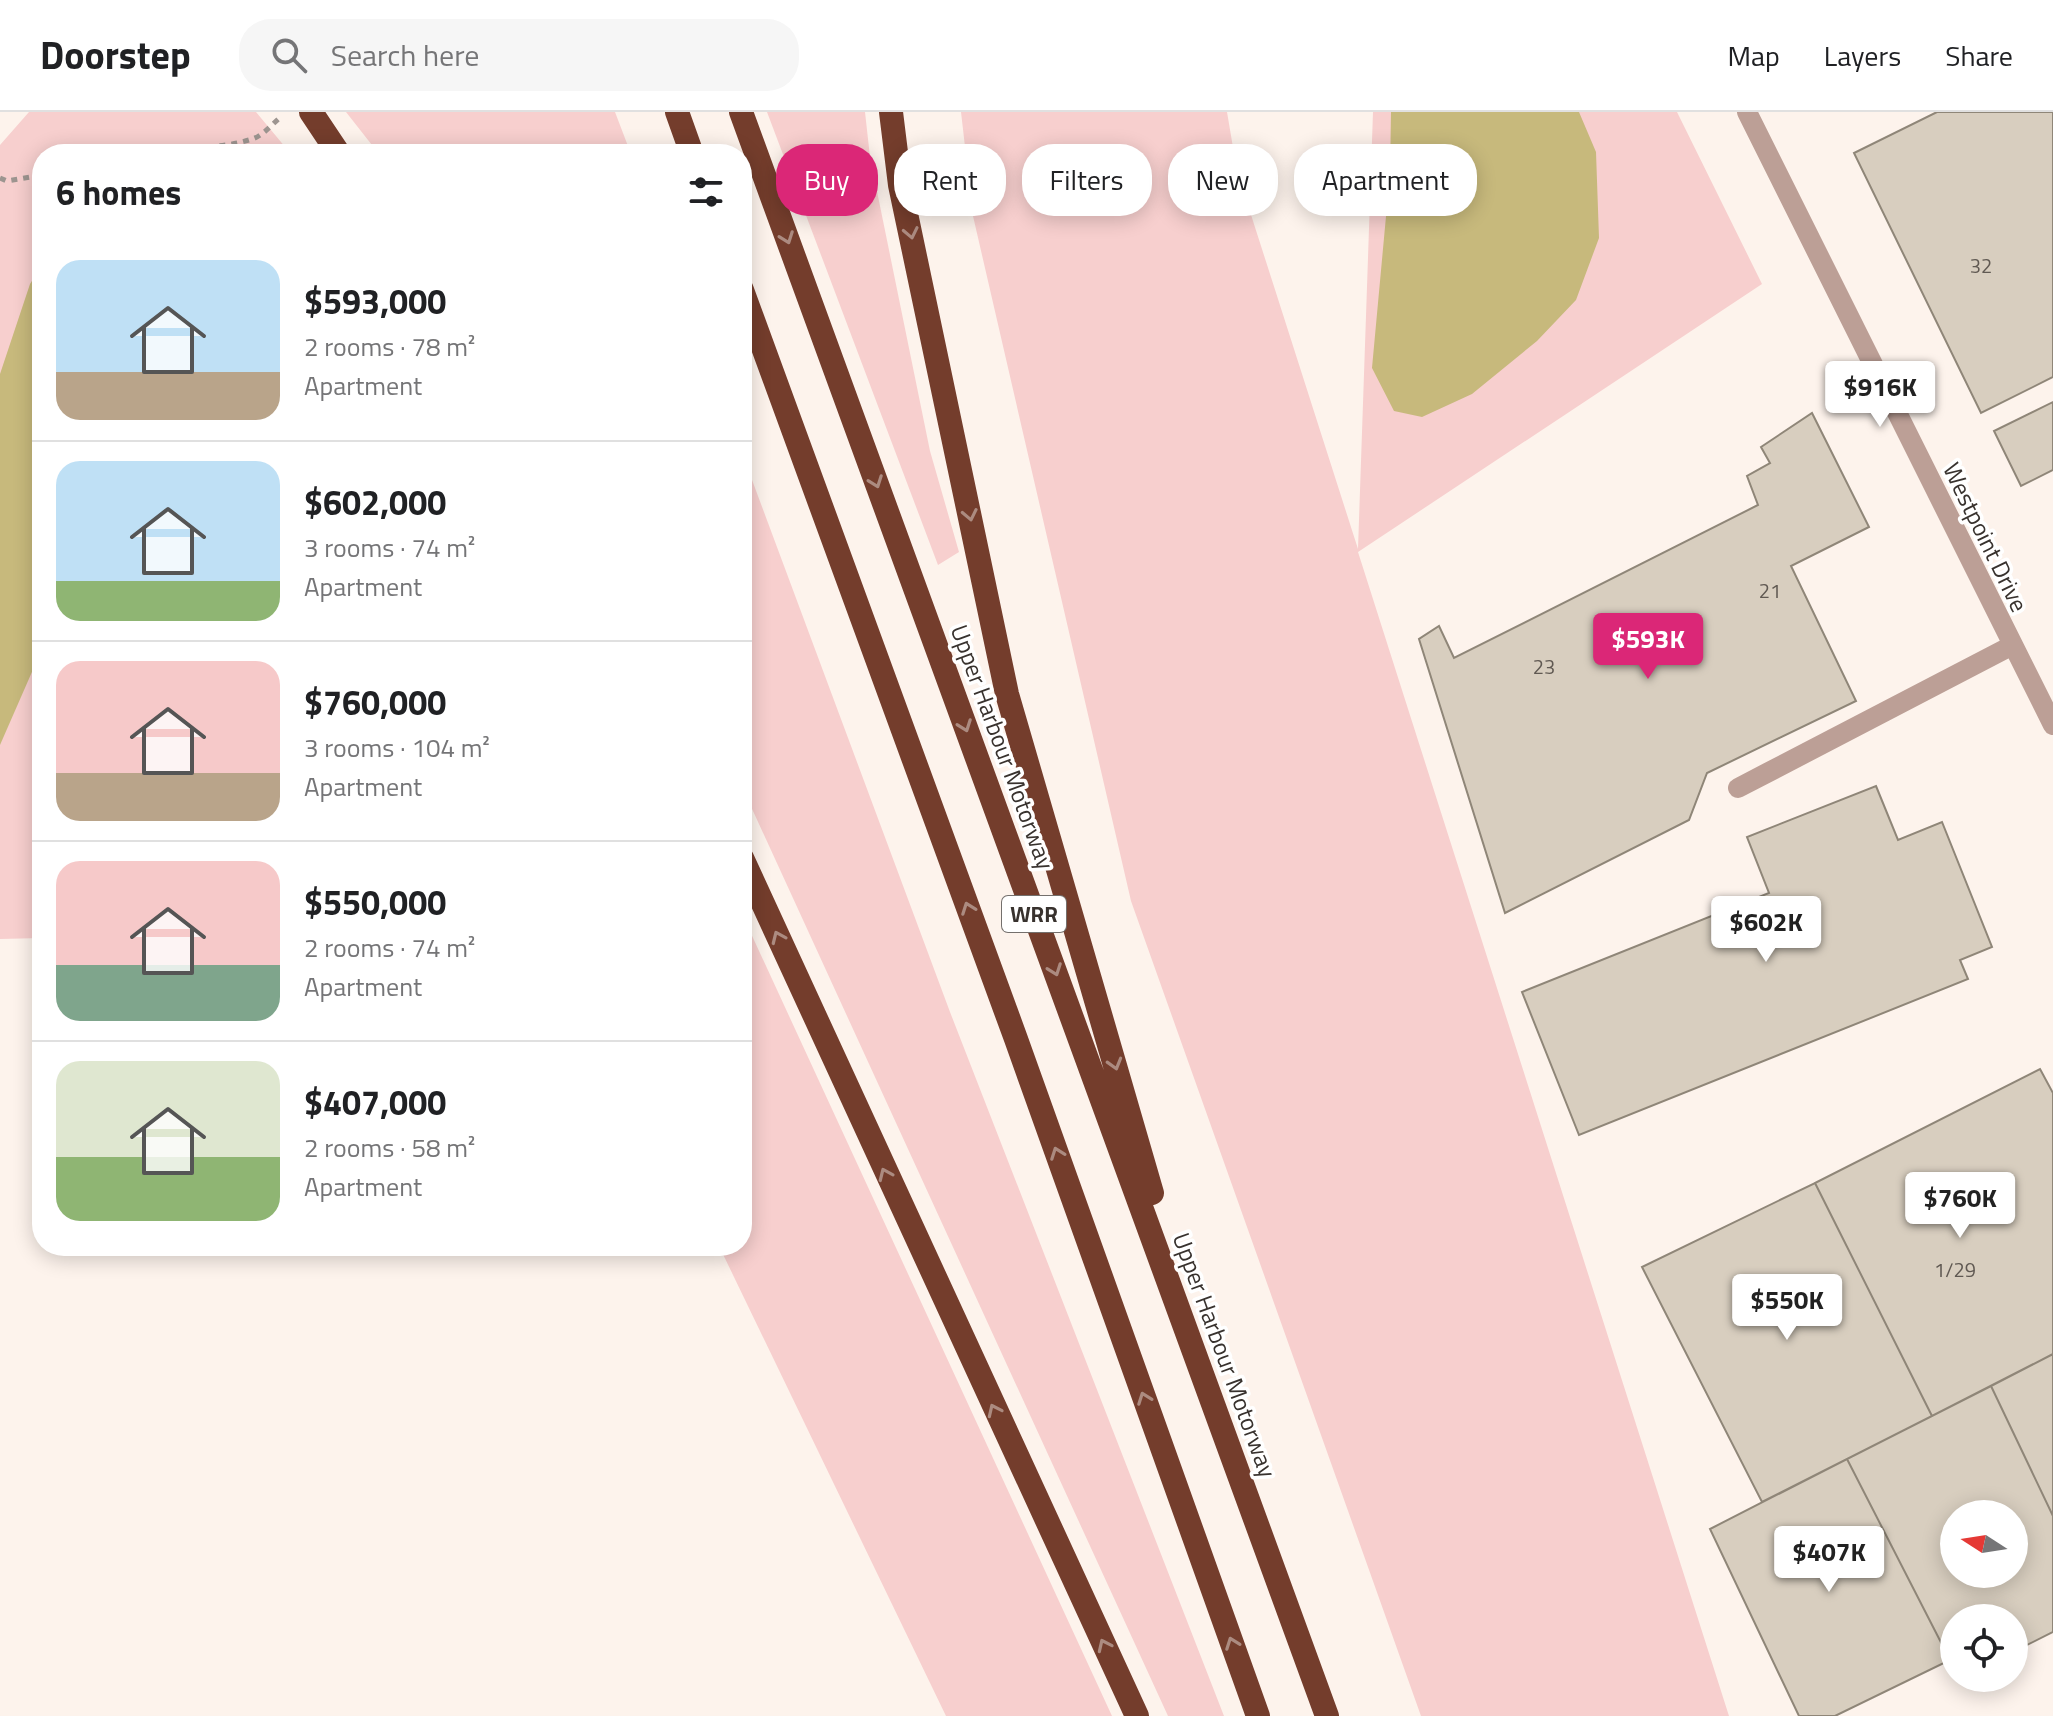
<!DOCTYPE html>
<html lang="en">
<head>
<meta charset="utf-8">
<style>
	body { margin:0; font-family:"Titillium Web",sans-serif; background:#f6f6f6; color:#202124; height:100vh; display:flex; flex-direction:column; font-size:30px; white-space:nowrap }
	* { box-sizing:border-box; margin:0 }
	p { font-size:26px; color:#757577 }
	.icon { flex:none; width:44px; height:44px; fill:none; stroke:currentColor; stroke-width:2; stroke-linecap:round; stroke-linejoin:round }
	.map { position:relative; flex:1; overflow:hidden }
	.side { position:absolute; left:32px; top:32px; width:720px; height:1112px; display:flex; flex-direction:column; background:#fff; border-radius:32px; box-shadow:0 4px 20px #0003 }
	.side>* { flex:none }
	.banner { position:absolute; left:776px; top:32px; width:760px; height:72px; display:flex; gap:16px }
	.needle { width:52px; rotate:282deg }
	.fabs { position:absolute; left:1940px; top:1388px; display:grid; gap:16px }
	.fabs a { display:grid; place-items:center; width:88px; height:88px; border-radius:50%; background:#fff; box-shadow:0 4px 20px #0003; font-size:40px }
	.price { position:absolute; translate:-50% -68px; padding:0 18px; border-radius:8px; background:#fff; color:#222; font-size:26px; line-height:52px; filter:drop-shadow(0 2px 4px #0008) }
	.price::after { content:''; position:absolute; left:50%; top:48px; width:24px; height:18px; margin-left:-12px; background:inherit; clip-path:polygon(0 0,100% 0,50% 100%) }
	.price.selected { background:#db2777; color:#fff }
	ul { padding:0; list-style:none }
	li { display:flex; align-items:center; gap:24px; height:200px; padding:0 24px }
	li+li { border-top:2px solid #e0e0e0 }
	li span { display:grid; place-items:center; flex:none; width:224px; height:160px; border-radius:24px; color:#555 }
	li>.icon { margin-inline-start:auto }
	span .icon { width:96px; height:96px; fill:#fffc; stroke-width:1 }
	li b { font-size:34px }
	h2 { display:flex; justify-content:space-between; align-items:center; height:96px; padding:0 24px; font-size:34px }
	.pill { padding:0 28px; border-radius:32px; background:#fff; box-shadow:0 4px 20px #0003; font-size:28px; line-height:72px }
	.pill.selected { background:#db2777; color:#fff }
	header { display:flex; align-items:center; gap:48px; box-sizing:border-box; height:112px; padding:0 40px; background:#fff; border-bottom:2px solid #e0e0e0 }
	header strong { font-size:38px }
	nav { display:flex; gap:44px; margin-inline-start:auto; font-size:28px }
	.search { width:560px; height:72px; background:#f6f6f6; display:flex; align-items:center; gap:20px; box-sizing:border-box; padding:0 28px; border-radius:32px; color:#757577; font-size:30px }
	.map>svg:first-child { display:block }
</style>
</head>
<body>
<header>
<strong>Doorstep</strong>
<div class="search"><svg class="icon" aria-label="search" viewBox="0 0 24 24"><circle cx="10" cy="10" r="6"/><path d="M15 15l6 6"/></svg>Search here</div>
<nav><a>Map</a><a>Layers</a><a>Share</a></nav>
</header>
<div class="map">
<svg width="2053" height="1604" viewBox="0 0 2053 1604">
	<rect width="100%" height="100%" fill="#fdf3ec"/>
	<path fill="#f7cfce" d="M29 0H256L291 42H42V826L0 827V33Z
		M346 0H615L631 42H379Z
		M767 0H865L870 45 930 339 959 440 938 453Z
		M961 0H1227L1237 59 1358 437 1373 0H1677L1762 172 1358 440 1729 1604H1421L1131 789 973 104Z
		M742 341 950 900 1224 1604H1168L742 675Z
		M742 802 1112 1604H946L719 1134H742Z"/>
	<path fill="#c7b97c" d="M1391 0H1579L1596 40 1599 126 1576 188 1537 229 1472 282 1422 305 1394 299 1372 256 1390 61Z
		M42 153V537L0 633V262L30 172Z"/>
	<path fill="#d8cebf" stroke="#8f8678" stroke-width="2" fill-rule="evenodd" d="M1937 0H2053V265L1981 301 1854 41Z
		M2053 290V358L2021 374 1994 319Z
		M1812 301 1869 415 1791 454 1856 589 1707 661 1689 708 1505 801 1419 527 1439 514 1454 546 1758 393 1747 364 1770 351 1761 335Z
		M1876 674 1898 728 1942 710 1992 835 1960 848 1968 867 1579 1023 1522 880 1769 781 1747 725Z
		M2040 957 2053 981V1242L1932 1304 1815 1071Z
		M1815 1071 1932 1304 1762 1390 1642 1155Z
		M2053 1242V1404L1991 1274Z
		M1991 1274 2053 1404V1520L2015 1539 2014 1506H1954V1546L1950 1548 1847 1347ZM1954 1402H2014V1462H1954Z
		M1847 1347 1950 1548 1835 1604H1799L1710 1417Z"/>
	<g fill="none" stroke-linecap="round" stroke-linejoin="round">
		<path stroke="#9d9590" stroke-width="5" stroke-dasharray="6 6" stroke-linecap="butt" d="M100 42C150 29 204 43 252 27 263 24 273 11 282 4
			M0 66 7 69 42 63"/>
		<path stroke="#bc9f96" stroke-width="20" d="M1747 0 2053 613
			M1738 676 2011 534"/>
		<path stroke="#743d2c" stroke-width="24" d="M311 0 339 42
			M677 0 692 42
			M741 0 1327 1604
			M891 0 900 73 1007 582 1152 1081
			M742 178 1016 927 1258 1604
			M742 746 1137 1604"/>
	</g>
	<defs><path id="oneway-chevron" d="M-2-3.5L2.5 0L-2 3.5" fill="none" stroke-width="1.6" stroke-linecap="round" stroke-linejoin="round" transform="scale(2)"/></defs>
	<g stroke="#ac8b80">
		<use href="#oneway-chevron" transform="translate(911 121) rotate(78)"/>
		<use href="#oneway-chevron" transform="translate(787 126) rotate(70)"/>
		<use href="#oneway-chevron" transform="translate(876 370) rotate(70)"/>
		<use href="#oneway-chevron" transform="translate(970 403) rotate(78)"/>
		<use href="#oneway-chevron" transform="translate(965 614) rotate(70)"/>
		<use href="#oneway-chevron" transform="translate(968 796) rotate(-110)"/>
		<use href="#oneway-chevron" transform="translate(778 825) rotate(-114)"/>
		<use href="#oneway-chevron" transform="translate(1055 858) rotate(70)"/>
		<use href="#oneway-chevron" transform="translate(1115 952) rotate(74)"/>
		<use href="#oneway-chevron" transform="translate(1057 1041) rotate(-110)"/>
		<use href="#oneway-chevron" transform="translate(885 1062) rotate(-114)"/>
		<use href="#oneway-chevron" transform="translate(1144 1286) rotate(-110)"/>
		<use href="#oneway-chevron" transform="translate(994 1298) rotate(-115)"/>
		<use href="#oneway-chevron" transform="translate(1232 1531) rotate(-110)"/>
		<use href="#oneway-chevron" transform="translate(1104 1533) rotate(-115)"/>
	</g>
	<g text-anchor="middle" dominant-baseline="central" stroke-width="7" stroke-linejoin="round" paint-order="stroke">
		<g font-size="20" fill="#605952">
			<text x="1981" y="153">32</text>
			<text x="1770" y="478">21</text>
			<text x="1544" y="554">23</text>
			<text x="1955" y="1157">1/29</text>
		</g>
		<rect fill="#fff" stroke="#74706d" stroke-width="2" x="1002" y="784" width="64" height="36" rx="6"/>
		<g font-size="22" font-weight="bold" fill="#38322e">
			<text x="1034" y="802">WRR</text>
		</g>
		<g font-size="24" fill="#38322e" stroke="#fff">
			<text transform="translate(1986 425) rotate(64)">Westpoint Drive</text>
			<text transform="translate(1003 635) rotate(70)">Upper Harbour Motorway</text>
			<text transform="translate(1225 1243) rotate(70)">Upper Harbour Motorway</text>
		</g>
	</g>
</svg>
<div class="fabs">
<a><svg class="needle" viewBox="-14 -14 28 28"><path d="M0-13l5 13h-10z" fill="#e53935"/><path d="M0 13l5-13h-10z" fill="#757577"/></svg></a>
<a><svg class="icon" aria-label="locate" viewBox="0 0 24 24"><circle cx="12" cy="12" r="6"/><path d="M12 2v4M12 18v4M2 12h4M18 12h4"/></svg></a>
</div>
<b class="price" style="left:1880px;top:317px">$916K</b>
<b class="price selected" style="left:1648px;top:569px">$593K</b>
<b class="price" style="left:1766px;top:852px">$602K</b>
<b class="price" style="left:1960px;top:1128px">$760K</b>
<b class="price" style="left:1787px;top:1230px">$550K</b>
<b class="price" style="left:1829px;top:1482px">$407K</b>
<div class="banner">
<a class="pill selected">Buy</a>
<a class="pill">Rent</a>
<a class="pill">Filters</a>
<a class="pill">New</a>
<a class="pill">Apartment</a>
</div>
<section class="side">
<h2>6 homes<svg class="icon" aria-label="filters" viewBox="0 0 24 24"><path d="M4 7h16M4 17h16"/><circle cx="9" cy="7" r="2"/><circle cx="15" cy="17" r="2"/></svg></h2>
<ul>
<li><span style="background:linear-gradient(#bfe0f5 70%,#b9a48a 0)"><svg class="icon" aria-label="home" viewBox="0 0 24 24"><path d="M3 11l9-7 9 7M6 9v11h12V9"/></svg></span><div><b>$593,000</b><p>2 rooms · 78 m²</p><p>Apartment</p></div></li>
<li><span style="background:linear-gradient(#bfe0f5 75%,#8fb573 0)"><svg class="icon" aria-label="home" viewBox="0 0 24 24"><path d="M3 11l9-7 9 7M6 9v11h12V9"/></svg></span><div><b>$602,000</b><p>3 rooms · 74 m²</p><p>Apartment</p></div></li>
<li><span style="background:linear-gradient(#f6c9c9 70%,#b9a48a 0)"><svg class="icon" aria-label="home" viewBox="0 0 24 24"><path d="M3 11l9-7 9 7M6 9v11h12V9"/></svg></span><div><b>$760,000</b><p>3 rooms · 104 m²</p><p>Apartment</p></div></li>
<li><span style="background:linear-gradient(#f6c9c9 65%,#7fa58c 0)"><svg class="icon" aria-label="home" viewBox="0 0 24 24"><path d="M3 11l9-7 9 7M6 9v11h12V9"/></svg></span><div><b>$550,000</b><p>2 rooms · 74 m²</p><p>Apartment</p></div></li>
<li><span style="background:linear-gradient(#dfe7d0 60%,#8fb573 0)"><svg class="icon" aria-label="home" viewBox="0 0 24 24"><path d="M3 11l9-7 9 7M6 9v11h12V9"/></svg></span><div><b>$407,000</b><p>2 rooms · 58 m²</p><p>Apartment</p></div></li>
</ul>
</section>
</div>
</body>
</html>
